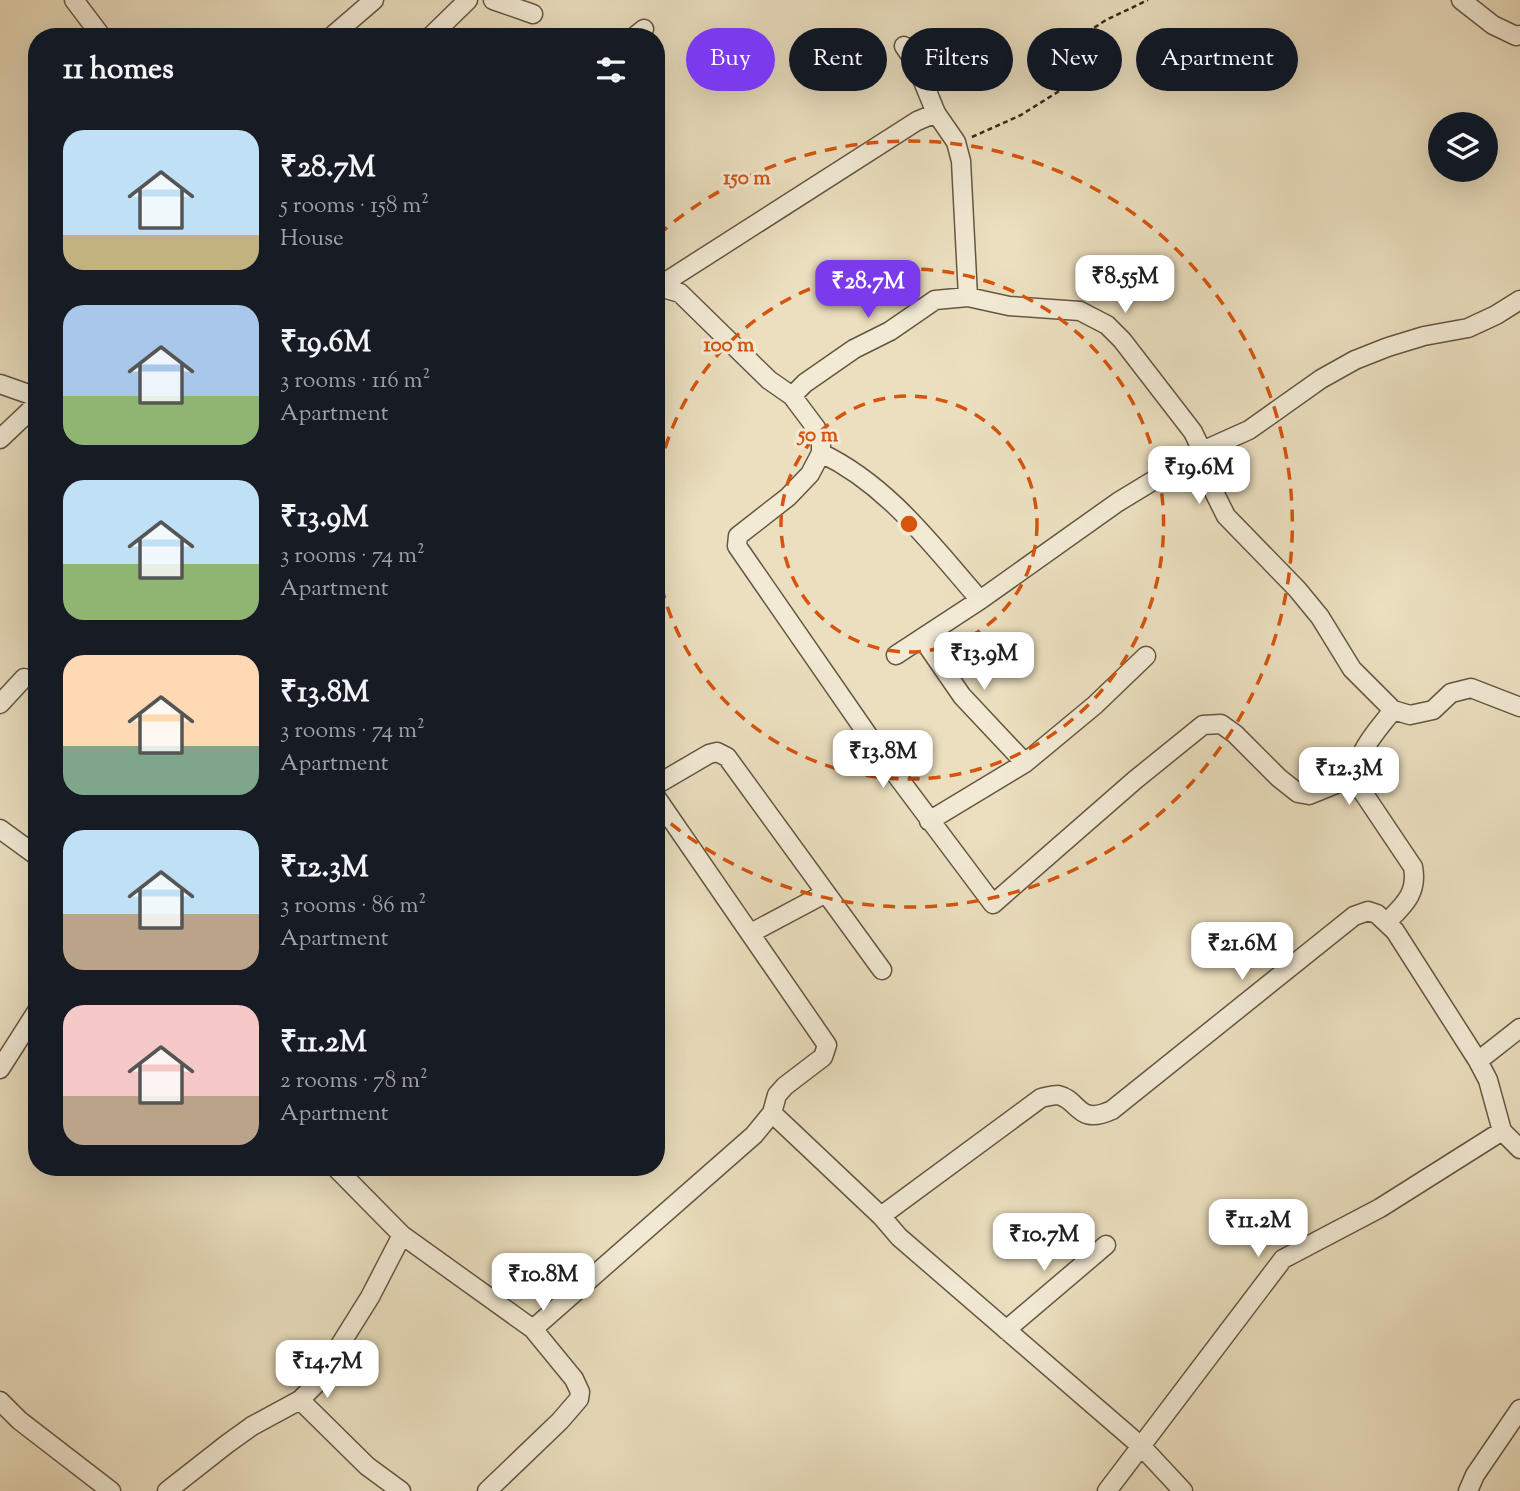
<!DOCTYPE html>
<html lang="en">
<head>
<meta charset="utf-8">
<style>
	body { margin:0; font-family:"Sorts Mill Goudy",serif; background:#242831; color:#f1f3f6; height:100vh; display:flex; flex-direction:column; font-size:26px; white-space:nowrap }
	* { box-sizing:border-box; margin:0 }
	p { font-size:23px; color:#9ea1a6 }
	.icon { flex:none; width:38px; height:38px; fill:none; stroke:currentColor; stroke-width:2; stroke-linecap:round; stroke-linejoin:round }
	.map { position:relative; flex:1; overflow:hidden }
	.side { position:absolute; left:28px; top:28px; width:637px; height:1148px; display:flex; flex-direction:column; background:#171b24; border-radius:28px; box-shadow:0 7px 28px #0002 }
	.side>* { flex:none }
	.guide { position:absolute; left:686px; top:28px; width:665px; height:63px; display:flex; gap:14px }
	.tools { position:absolute; left:1428px; top:112px; display:grid; gap:14px }
	.tools a { display:grid; place-items:center; width:70px; height:70px; border-radius:50%; background:#171b24; box-shadow:0 7px 28px #0002; font-size:35px }
	.price { position:absolute; translate:-50% -60px; padding:0 16px; border-radius:14px; background:#fff; color:#222; font-size:23px; line-height:46px; filter:drop-shadow(0 2px 4px #0008) }
	.price::after { content:''; position:absolute; left:50%; top:42px; width:21px; height:16px; margin-left:-10px; background:inherit; clip-path:polygon(0 0,100% 0,50% 100%) }
	.price.selected { background:#7c3aed; color:#fff }
	ul { padding:0; list-style:none }
	li { display:flex; align-items:center; gap:21px; height:175px; padding:0 35px }
	li span { display:grid; place-items:center; flex:none; width:196px; height:140px; border-radius:21px; color:#555 }
	li>.icon { margin-inline-start:auto }
	span .icon { width:84px; height:84px; fill:#fffc; stroke-width:1 }
	li b { font-size:30px }
	h2 { display:flex; justify-content:space-between; align-items:center; height:84px; padding:0 35px; font-size:30px }
	.chip { padding:0 24px; border-radius:32px; background:#171b24; box-shadow:0 7px 28px #0002; font-size:24px; line-height:63px }
	.chip.selected { background:#7c3aed; color:#fff }
	.map>svg:first-child { display:block }
</style>
</head>
<body>
<div class="map">
<svg width="1520" height="1491" viewBox="0 0 1520 1491">
	<rect width="100%" height="100%" fill="#ebdfbf"/>
	<filter id="stains"><feTurbulence type="fractalNoise" baseFrequency=".00286" numOctaves="4"/><feColorMatrix values="0 0 0 0 .2 0 0 0 0 .09 0 0 0 0 .02 0 0 0 .5 -.17"/></filter>
	<radialGradient id="worn" r=".72"><stop offset=".6" stop-color="#630" stop-opacity="0"/><stop offset="1" stop-color="#630" stop-opacity=".3"/></radialGradient>
	<g fill="none" stroke-linecap="round" stroke-linejoin="round">
		<g stroke="#645742" stroke-width="21">
			<path id="minor" d="M74 0 102 37
				M493 0 533 14
				M1461 0 1493 25 1516 36 1520 35
				M331 37 374 0
				M430 37 468 0
				M634 37 644 29
				M904 46 915 62 936 113
				M656 286 680 293 769 380 792 396 816 428 821 442V453L810 474 788 497 738 536 737 546 888 764 993 904 1135 780 1203 725 1221 724 1235 734 1279 778 1298 793 1309 795 1356 776
				M656 288 917 121 936 113 956 142 961 161 968 297
				M1520 300 1496 315 1468 328 1424 336 1388 347 1355 360 1321 379 1249 430 1202 451 1215 494 1226 516 1297 589 1320 617 1352 669 1393 710 1410 715 1433 710 1451 693 1471 688 1520 707
				M0 384 37 397
				M792 396 805 383 854 349 890 331 935 300 968 297 1009 306 1080 311 1107 325 1122 340 1193 432 1202 451 1118 502 980 600 896 655
				M0 439 37 404
				M821 453C888 485 932 545 980 600
				M922 638 962 696 1025 763
				M0 704 24 678
				M656 785 709 754 717 752 727 757 882 970
				M929 821 1025 763 1095 705 1146 656
				M0 829 37 856
				M1387 922C1404 905 1418 893 1413 867L1360 788C1350 756 1375 734 1393 710
				M751 933 826 893
				M1478 1061 1520 1028
				M0 1069 37 1011
				M772 1113 881 1216 899 1237 1142 1447 1183 1491
				M335 1167 402 1235 533 1329 574 1379 580 1392 579 1399 560 1421 487 1491
				M881 1216 1041 1098C1046 1097 1053 1095 1058 1095 1080 1100 1077 1126 1112 1110L1354 916 1368 911 1377 914 1395 931 1478 1061 1488 1080 1502 1131 1520 1149
				M533 1329 754 1135 772 1113 777 1095 785 1086 823 1057 827 1045 656 797
				M1006 1330 1106 1245
				M300 1400 367 1466 401 1491
				M0 1401 19 1420 111 1491
				M167 1491 227 1444 252 1426 300 1400 315 1385 370 1297 402 1235
				M1107 1491 1283 1259 1380 1208 1502 1131
				M1468 1491 1475 1475 1520 1409"/>
		</g>
		<path stroke="#372a18" stroke-width="2.5" stroke-dasharray="5 3.5" stroke-linecap="butt" d="M972 137 1021 115 1072 83 1065 74 1066 46 1106 20 1148 0"/>
		<use href="#minor" stroke="#f2ead5" stroke-width="18"/>
	</g>
	<g fill="none" stroke="#d6540d" stroke-width="3.5" stroke-dasharray="12 9">
		<circle cx="909" cy="524" r="128"/>
		<path d="M656 489A255 255 0 1 1 656 559"/>
		<path d="M658 235A383 383 0 1 1 658 813"/>
	</g>
	<circle cx="909" cy="524" r="10" fill="#d6540d" stroke="#f2ead5" stroke-width="3.5"/>
	<g font-size="21" text-anchor="middle" font-weight="bold" fill="#d6540d" stroke="#f2ead5" stroke-width="6" stroke-linejoin="round" paint-order="stroke">
		<text x="747" y="184">150 m</text>
		<text x="729" y="351">100 m</text>
		<text x="818" y="441">50 m</text>
	</g>
	<rect width="100%" height="100%" filter="url(#stains)"/>
	<rect width="100%" height="100%" fill="url(#worn)"/>
</svg>
<div class="tools">
<a><svg class="icon" aria-label="layers" viewBox="0 0 24 24"><path d="M12 4l9 5-9 5-9-5zM3 14l9 5 9-5"/></svg></a>
</div>
<b class="price" style="left:1125px;top:315px">₹8.55M</b>
<b class="price selected" style="left:868px;top:320px">₹28.7M</b>
<b class="price" style="left:1199px;top:506px">₹19.6M</b>
<b class="price" style="left:984px;top:692px">₹13.9M</b>
<b class="price" style="left:883px;top:790px">₹13.8M</b>
<b class="price" style="left:1349px;top:807px">₹12.3M</b>
<b class="price" style="left:1242px;top:982px">₹21.6M</b>
<b class="price" style="left:1258px;top:1259px">₹11.2M</b>
<b class="price" style="left:1044px;top:1273px">₹10.7M</b>
<b class="price" style="left:543px;top:1313px">₹10.8M</b>
<b class="price" style="left:327px;top:1400px">₹14.7M</b>
<div class="guide">
<a class="chip selected">Buy</a>
<a class="chip">Rent</a>
<a class="chip">Filters</a>
<a class="chip">New</a>
<a class="chip">Apartment</a>
</div>
<section class="side">
<h2>11 homes<svg class="icon" aria-label="filters" viewBox="0 0 24 24"><path d="M4 7h16M4 17h16"/><circle cx="9" cy="7" r="2"/><circle cx="15" cy="17" r="2"/></svg></h2>
<ul>
<li><span style="background:linear-gradient(#bfe0f5 75%,#c2b280 0)"><svg class="icon" aria-label="home" viewBox="0 0 24 24"><path d="M3 11l9-7 9 7M6 9v11h12V9"/></svg></span><div><b>₹28.7M</b><p>5 rooms · 158 m²</p><p>House</p></div></li>
<li><span style="background:linear-gradient(#a9c7e8 65%,#8fb573 0)"><svg class="icon" aria-label="home" viewBox="0 0 24 24"><path d="M3 11l9-7 9 7M6 9v11h12V9"/></svg></span><div><b>₹19.6M</b><p>3 rooms · 116 m²</p><p>Apartment</p></div></li>
<li><span style="background:linear-gradient(#bfe0f5 60%,#8fb573 0)"><svg class="icon" aria-label="home" viewBox="0 0 24 24"><path d="M3 11l9-7 9 7M6 9v11h12V9"/></svg></span><div><b>₹13.9M</b><p>3 rooms · 74 m²</p><p>Apartment</p></div></li>
<li><span style="background:linear-gradient(#ffd9b3 65%,#7fa58c 0)"><svg class="icon" aria-label="home" viewBox="0 0 24 24"><path d="M3 11l9-7 9 7M6 9v11h12V9"/></svg></span><div><b>₹13.8M</b><p>3 rooms · 74 m²</p><p>Apartment</p></div></li>
<li><span style="background:linear-gradient(#bfe0f5 60%,#b9a48a 0)"><svg class="icon" aria-label="home" viewBox="0 0 24 24"><path d="M3 11l9-7 9 7M6 9v11h12V9"/></svg></span><div><b>₹12.3M</b><p>3 rooms · 86 m²</p><p>Apartment</p></div></li>
<li><span style="background:linear-gradient(#f6c9c9 65%,#b9a48a 0)"><svg class="icon" aria-label="home" viewBox="0 0 24 24"><path d="M3 11l9-7 9 7M6 9v11h12V9"/></svg></span><div><b>₹11.2M</b><p>2 rooms · 78 m²</p><p>Apartment</p></div></li>
</ul>
</section>
</div>
</body>
</html>
